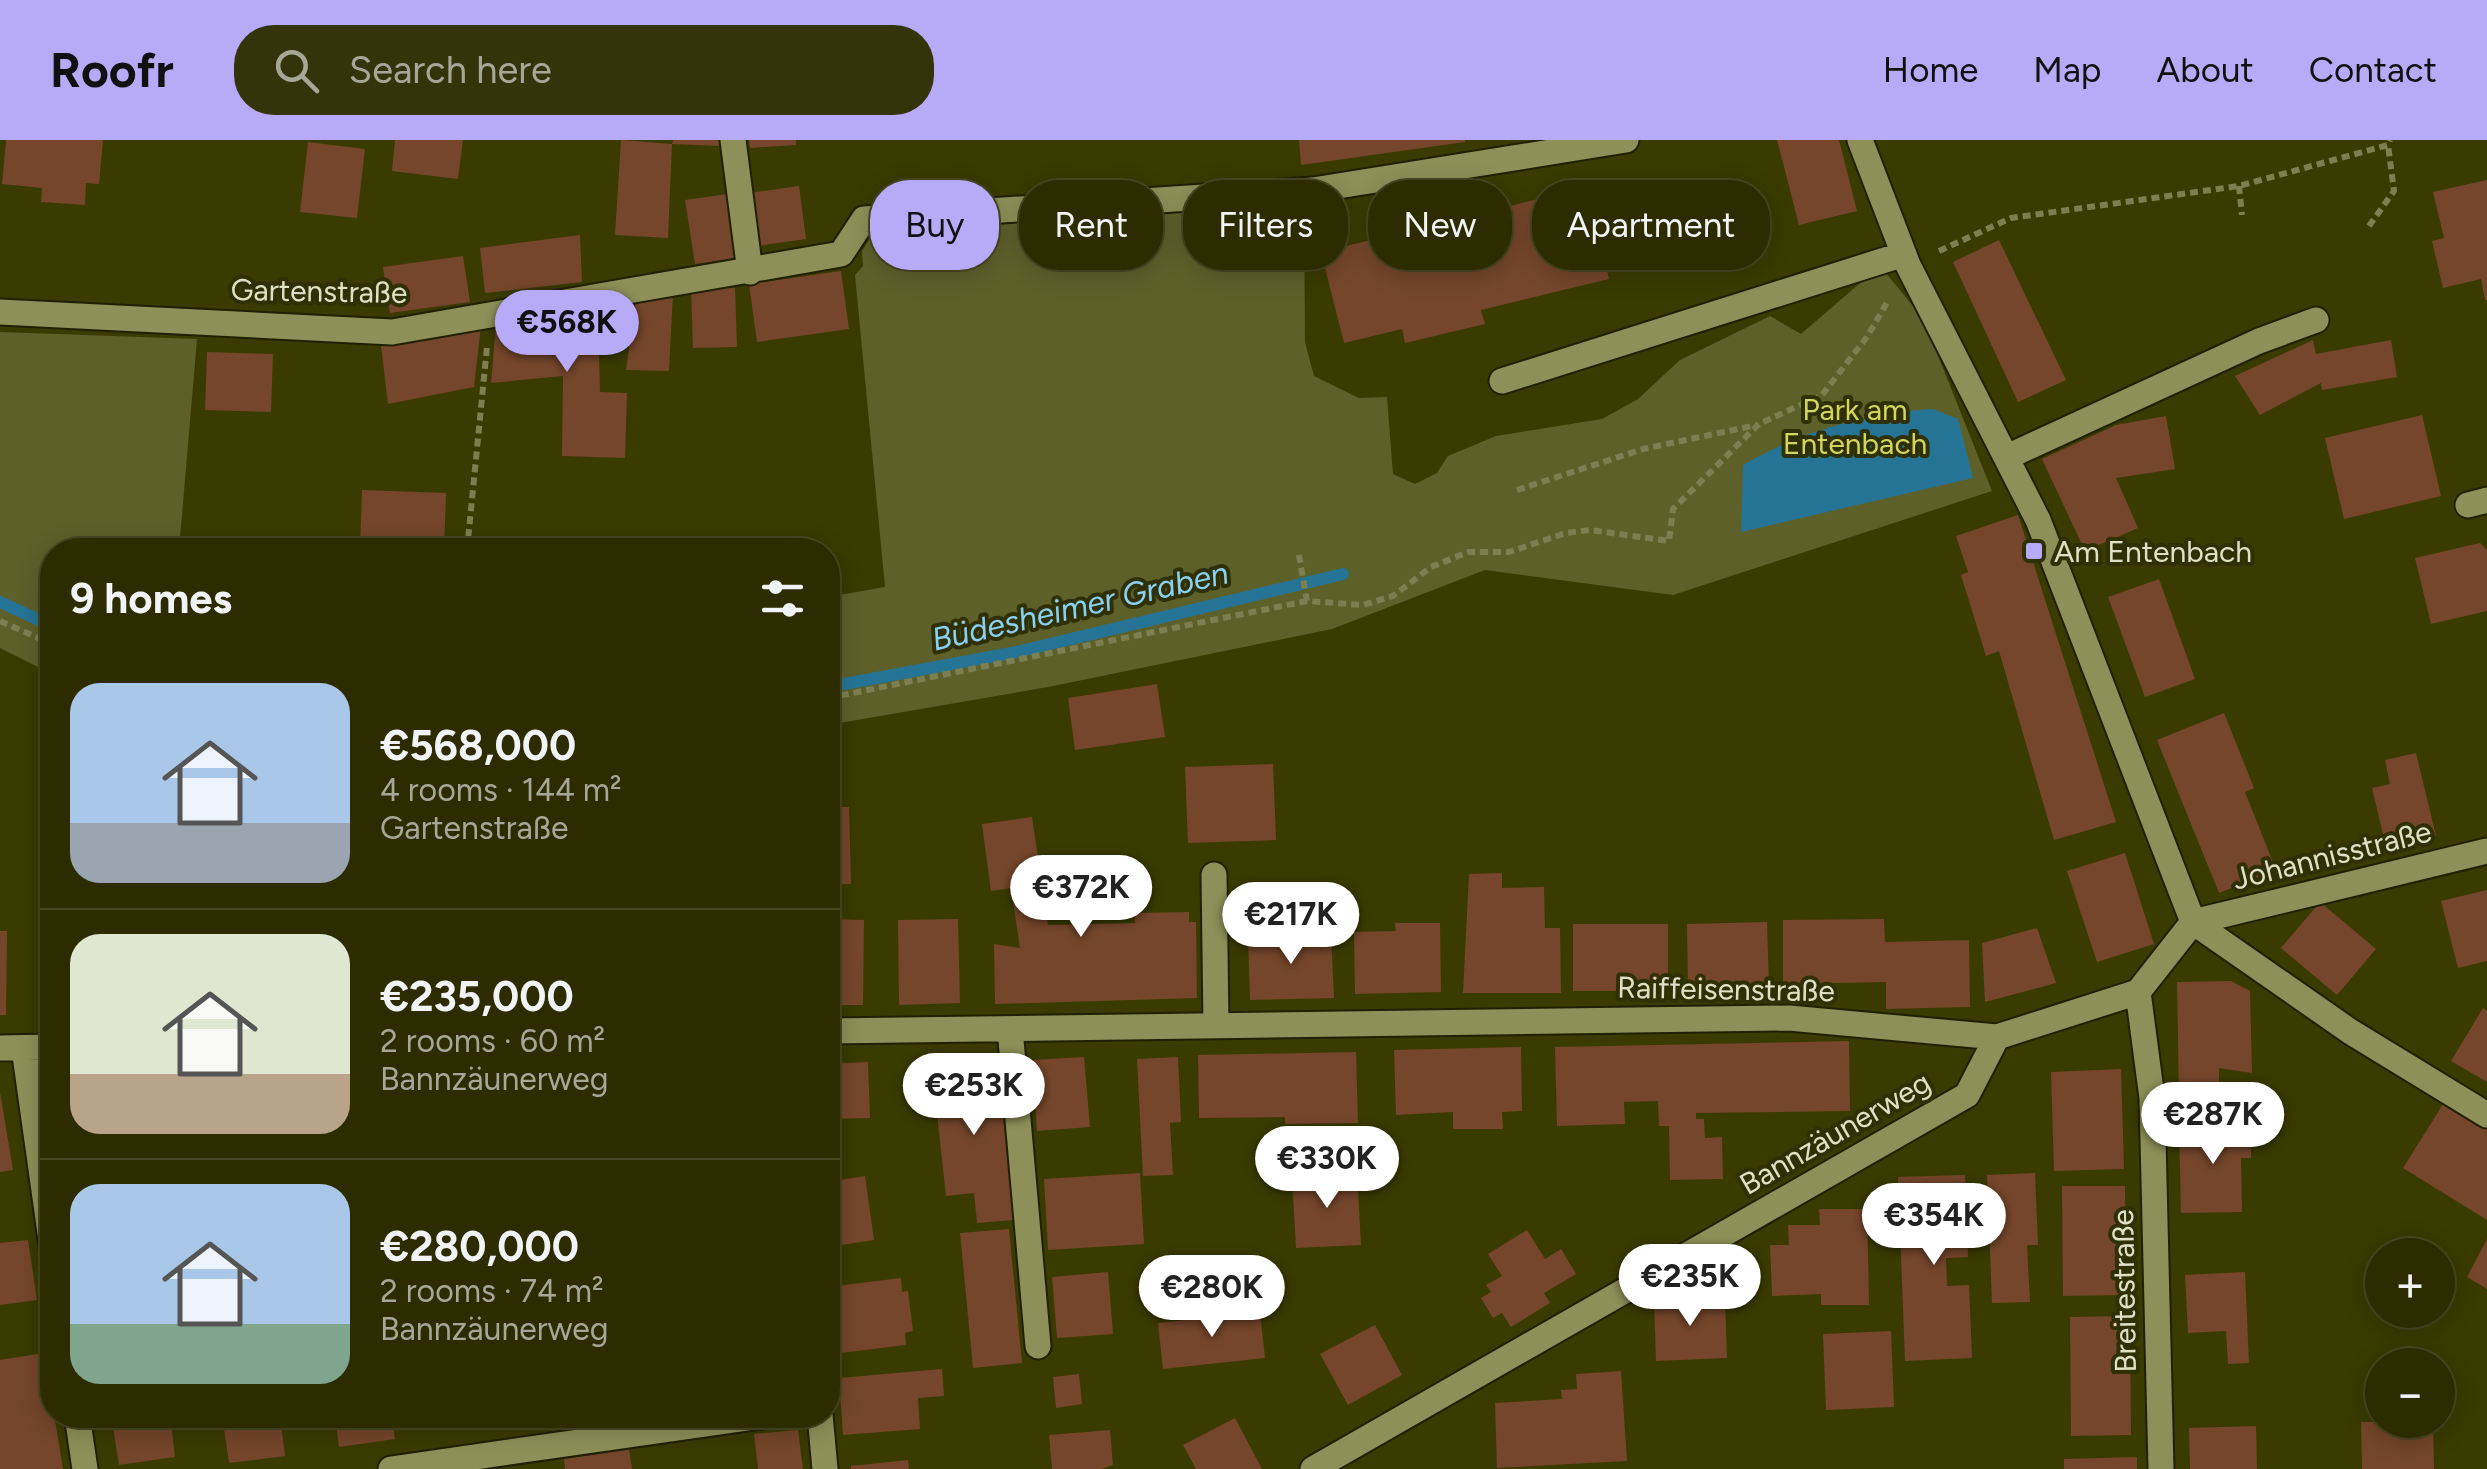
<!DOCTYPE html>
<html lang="en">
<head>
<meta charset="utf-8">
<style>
	body { margin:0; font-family:Figtree,sans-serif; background:#34340a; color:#f1f3f6; height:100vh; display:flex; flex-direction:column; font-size:38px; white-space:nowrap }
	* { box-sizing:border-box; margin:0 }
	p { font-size:32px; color:#a6a799 }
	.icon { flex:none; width:55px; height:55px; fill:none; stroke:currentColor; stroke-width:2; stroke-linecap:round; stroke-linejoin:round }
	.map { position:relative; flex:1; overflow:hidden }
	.panel { position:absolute; left:40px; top:398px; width:800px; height:890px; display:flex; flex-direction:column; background:#2c2c00; border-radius:40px; box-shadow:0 5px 25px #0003,0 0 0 2px #484822 }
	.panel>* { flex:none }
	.banner { position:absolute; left:870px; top:40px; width:950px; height:90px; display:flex; gap:20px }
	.controls { position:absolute; left:2365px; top:1098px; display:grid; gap:20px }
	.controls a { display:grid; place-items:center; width:90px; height:90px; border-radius:50%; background:#2c2c00; box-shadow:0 5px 25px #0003,0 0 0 2px #484822; font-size:50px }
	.price { position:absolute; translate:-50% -85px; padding:0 22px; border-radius:35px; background:#fff; color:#222; font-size:32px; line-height:65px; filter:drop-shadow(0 2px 5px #0008) }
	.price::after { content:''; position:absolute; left:50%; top:60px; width:30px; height:22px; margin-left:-15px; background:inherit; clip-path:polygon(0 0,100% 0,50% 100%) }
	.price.on { background:#b7abf8; color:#111 }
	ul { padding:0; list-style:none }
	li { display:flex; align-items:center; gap:30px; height:250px; padding:0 30px }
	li+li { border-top:2px solid #484822 }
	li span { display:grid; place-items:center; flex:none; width:280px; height:200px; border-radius:30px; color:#555 }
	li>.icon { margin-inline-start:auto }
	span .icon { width:120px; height:120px; fill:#fffc; stroke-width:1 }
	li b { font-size:42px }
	h2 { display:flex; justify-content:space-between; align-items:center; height:120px; padding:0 30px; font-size:42px }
	.tag { padding:0 35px; border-radius:40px; background:#2c2c00; box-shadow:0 5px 25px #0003,0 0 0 2px #484822; font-size:35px; line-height:90px }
	.tag.on { background:#b7abf8; color:#111 }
	header { display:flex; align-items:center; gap:60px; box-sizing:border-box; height:140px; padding:0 50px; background:#b7abf8; color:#111 }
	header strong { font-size:48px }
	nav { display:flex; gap:55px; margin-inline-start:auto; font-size:35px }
	.search { width:700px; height:90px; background:#34340a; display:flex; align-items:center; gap:25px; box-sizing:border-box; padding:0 35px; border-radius:40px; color:#a6a799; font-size:38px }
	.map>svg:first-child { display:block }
</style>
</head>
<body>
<header>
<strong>Roofr</strong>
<div class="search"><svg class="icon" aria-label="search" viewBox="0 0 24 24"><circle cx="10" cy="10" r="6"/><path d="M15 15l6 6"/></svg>Search here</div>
<nav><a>Home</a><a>Map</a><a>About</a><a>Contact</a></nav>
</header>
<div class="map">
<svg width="2487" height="1329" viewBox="0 0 2487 1329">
	<rect width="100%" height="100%" fill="#3a3b00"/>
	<path fill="#5e602a" d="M1304 64 1305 202 1314 236 1359 258 1387 257 1393 334 1415 344 1437 333 1448 316 1496 296 1602 279 1638 259 1680 220 1770 176 1801 194 1880 126 1923 178 1992 351 1673 455 1485 430 1332 489 1048 547 828 585V457L885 447 855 135 863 126 862 111 878 86 1011 83Z
		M0 192 197 199 179 410H52V534L0 508Z"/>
	<path fill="#267495" d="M1933 269 1958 279 1973 338 1741 392 1743 325C1804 290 1864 274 1933 269Z"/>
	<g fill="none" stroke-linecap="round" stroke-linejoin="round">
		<path stroke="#267495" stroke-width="12" d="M0 462 52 486
			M828 547 1017 512 1343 434"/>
	</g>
	<path fill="#75462b" d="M6 0H103L99 44 86 43 85 65 41 62 42 48 2 44Z
		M395 0H463L458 39 392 31Z
		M621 0 672 4 673 0H721V6L672 4 668 98 615 95Z
		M749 0H796V5L750 8Z
		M1299 0H1465V2L1301 25Z
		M1777 0H1839L1857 71 1799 85Z
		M308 2 365 9 357 78 300 72Z
		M2487 40V160H2485L2481 139 2443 148 2432 101 2444 98 2433 52Z
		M799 46 806 99 756 106 749 53Z
		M1586 47 1609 139 1481 170 1485 184 1405 203 1402 189 1344 203 1321 112 1379 98 1376 84 1456 65 1459 79Z
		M728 54 737 118 695 124 685 60Z
		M580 95 582 142 485 153 480 108Z
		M1999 100 2066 240 2018 262 1953 122Z
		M463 116 470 162 390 173 383 127Z
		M841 131 849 189 757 202 749 144Z
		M735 148 737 207 693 208 691 149Z
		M673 153 669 231 626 230 636 159Z
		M608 170 609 212H599L600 252 627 253 625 318 562 316 563 236 491 243 496 183 561 171Z
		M481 185 474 247 388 264 381 206Z
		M2313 200 2316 214 2391 200 2397 237 2322 250 2321 243 2260 275 2235 236Z
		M207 212 273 214 271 272 205 270Z
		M2422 275 2441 356 2344 379 2325 298Z
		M2166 276 2175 329 2116 338 2138 388 2085 411 2042 319 2116 285Z
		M362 350 446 353 444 410H360Z
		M2018 375 2116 682 2054 700 1999 511 1986 516 1961 435 1968 432 1956 396Z
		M2480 403 2487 410V471L2431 484 2415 418Z
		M2159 439 2195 539 2145 557 2108 457Z
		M1157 544 1165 597 1075 610 1068 558Z
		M2224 573 2254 648 2245 652 2276 730 2219 753 2157 600Z
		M2416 613 2436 696 2386 707 2372 648 2390 644 2385 620Z
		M1273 624 1276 700 1188 703 1185 627Z
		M828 667H849L851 744H828Z
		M1032 677 1048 785 1135 783V773L1189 772V782H1196L1197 858 995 864 994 804 1020 808 1011 748 991 751 982 684Z
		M2125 713 2154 804 2097 822 2067 731Z
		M1502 733V748L1544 747 1545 788H1560L1561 853H1463L1469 734Z
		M2487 750V821L2458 828 2441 761Z
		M2320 762 2376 809 2337 855 2281 808Z
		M828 779 864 780 863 865H828Z
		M958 779 960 863 899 865 898 780Z
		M1884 779 1885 802 1969 800 1970 867 1886 869V842L1783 844V780Z
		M1767 782 1769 847 1688 849 1687 784Z
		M1395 783H1440L1441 852 1355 854 1354 792 1396 791Z
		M1573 784H1668V851H1573Z
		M2037 788 2056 843 1985 862 1982 803Z
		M0 791H7L6 875H0Z
		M1331 794 1334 858 1250 860 1248 796Z
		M2231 841 2250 851 2252 933 2219 928V956H2179L2177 842Z
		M2483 868 2487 871V942L2451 921Z
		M1849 901 1850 971 1696 973V979H1704L1705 998 1722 997 1723 1039 1670 1040 1669 986H1659L1658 961 1624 962 1625 984 1557 986 1555 907Z
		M1521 907 1522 971 1502 972 1503 989H1453V972L1396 975 1394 910Z
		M1356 912 1358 983 1285 984V977L1199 978 1198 915Z
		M1084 917 1090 987 1037 991 1032 920Z
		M1178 917 1181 982 1170 983 1173 1035 1143 1036 1137 919Z
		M868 922 870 978 828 979V924Z
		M998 922 1013 1080 977 1083 974 1053 946 1056 932 928Z
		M2121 929 2124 1029 2054 1031 2051 932Z
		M0 952 13 1030 0 1032Z
		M2445 961 2487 987V1080L2403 1028Z
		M2251 985V1018H2241L2242 1072 2181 1073 2179 986Z
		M1140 1033 1144 1104 1048 1110 1044 1039Z
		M1357 1033 1361 1105 1296 1108 1292 1037Z
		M2035 1033 2038 1105H2027L2030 1162 1992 1163 1987 1035Z
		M1965 1035 1968 1117 1946 1118 1947 1146 1969 1145 1972 1218 1905 1221 1898 1037Z
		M865 1036 874 1100 828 1107V1042Z
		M2062 1046H2125L2126 1155 2063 1156Z
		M1819 1069H1867L1869 1165H1821V1154L1772 1156 1770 1105H1789L1788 1085H1820Z
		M1009 1089 1022 1223 973 1228 960 1093Z
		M1527 1090 1545 1119 1561 1109 1576 1134 1544 1153 1550 1163 1511 1187 1502 1173 1493 1178 1481 1158 1491 1152 1486 1145 1502 1136 1488 1114Z
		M2487 1099V1149L2467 1137Z
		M28 1100 37 1160 0 1165V1103Z
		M1108 1132 1113 1194 1057 1198 1052 1137Z
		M2245 1132 2249 1223 2228 1224 2226 1191 2188 1193 2185 1135Z
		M901 1138 902 1152 908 1151 913 1191 905 1193 906 1205 832 1214 828 1147Z
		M1725 1158 1727 1218 1656 1221 1654 1160Z
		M1260 1172 1265 1218 1163 1229 1158 1183Z
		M2130 1176 2131 1295 2071 1296 2070 1177Z
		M1375 1185 1402 1235 1348 1265 1320 1214Z
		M1891 1191 1894 1267 1826 1270 1823 1194Z
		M44 1213 63 1329H0V1220Z
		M942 1229 944 1256 918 1258 920 1289 843 1295 839 1238Z
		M1621 1231 1627 1321 1497 1328 1495 1263 1562 1259 1561 1250 1577 1249 1576 1234Z
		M1079 1234 1082 1264 1056 1268 1053 1237Z
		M111 1275H170L175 1317 119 1325Z
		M222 1275H280L285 1316 229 1323Z
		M335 1275H391L395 1299 339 1307Z
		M457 1275H517V1280L458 1285Z
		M1235 1278 1262 1329H1196L1183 1305Z
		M2433 1281 2434 1329H2362L2361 1282Z
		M2256 1286 2257 1329H2190L2189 1288Z
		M798 1290 803 1329H758L754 1294Z
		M1110 1290 1113 1325 1101 1329H1052L1049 1295Z
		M629 1309 632 1329H565L564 1319Z
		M2137 1317V1329H2064V1319Z
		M908 1320 909 1329H851V1326Z"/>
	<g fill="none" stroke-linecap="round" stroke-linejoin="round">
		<g stroke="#202104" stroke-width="29">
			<path id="minor" d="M733 0 750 132
				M1860 0 1908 125 2038 380 2193 782
				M0 172 392 192 841 114 864 79 1313 50 1626 0
				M1502 241 1904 114
				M2007 317 2259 201 2316 180
				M2468 365 2487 360
				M1214 735 1216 885
				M2193 782 2351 892 2487 975
				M2193 782 2487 711
				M2138 852 2152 958 2161 1329
				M1010 889 1038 1206
				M828 891 1789 878 1997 897 2138 852 2193 782
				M0 908 52 907
				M24 908 52 1107
				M77 1275 85 1329
				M820 1275 825 1329
				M391 1329 768 1275
				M1313 1329 1967 955 1997 897"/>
		</g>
		<path stroke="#7e7f51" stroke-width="6" stroke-dasharray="8 5" stroke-linecap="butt" d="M2239 46 2242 75
			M2369 86 2394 51 2388 5
			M1939 111 2011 78 2239 46 2388 5 2390 0
			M1517 350 1643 309 1757 285
			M467 410 487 207
			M1299 415 1307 461
			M0 481 52 504
			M828 558 1307 461 1363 465 1393 456 1431 427 1468 412H1509L1566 393 1590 390 1669 401 1673 369 1759 284 1822 255 1867 197 1889 159"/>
		<use href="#minor" stroke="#8e9059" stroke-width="25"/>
	</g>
	<rect fill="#b7abf8" stroke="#2f3005" stroke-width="4" x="2024" y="401" width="20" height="20" rx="5"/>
	<g text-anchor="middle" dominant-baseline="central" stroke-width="8" stroke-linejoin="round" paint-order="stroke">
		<g font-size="30" fill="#dfe1c5" stroke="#2f3005">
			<text transform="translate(319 151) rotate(1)">Gartenstraße</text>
			<text transform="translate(2332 715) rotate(-14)">Johannisstraße</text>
			<text transform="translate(1726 849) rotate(1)">Raiffeisenstraße</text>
			<text transform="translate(1835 993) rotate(-30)">Bannzäunerweg</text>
			<text transform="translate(2124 1151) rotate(-91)">Breitestraße</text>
		</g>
		<g font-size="30" fill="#d3d65d" stroke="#2f3005">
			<text x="1855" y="269">Park am<tspan x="1855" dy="34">Entenbach</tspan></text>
		</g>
		<g font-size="30" fill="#dfe1c5" stroke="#2f3005" text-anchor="start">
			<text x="2054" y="411">Am Entenbach</text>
		</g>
		<g font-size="32" font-style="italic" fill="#89d0f3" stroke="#2f3005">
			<text transform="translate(1080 466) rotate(-13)">Büdesheimer Graben</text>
		</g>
	</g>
</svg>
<div class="controls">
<a>+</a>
<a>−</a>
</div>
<b class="price on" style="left:567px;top:235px">€568K</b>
<b class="price" style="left:1081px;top:800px">€372K</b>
<b class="price" style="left:1291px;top:827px">€217K</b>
<b class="price" style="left:974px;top:998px">€253K</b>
<b class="price" style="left:2213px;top:1027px">€287K</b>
<b class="price" style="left:1327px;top:1071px">€330K</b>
<b class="price" style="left:1934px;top:1128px">€354K</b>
<b class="price" style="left:1690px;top:1189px">€235K</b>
<b class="price" style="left:1212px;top:1200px">€280K</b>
<div class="banner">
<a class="tag on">Buy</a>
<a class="tag">Rent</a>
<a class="tag">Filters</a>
<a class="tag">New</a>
<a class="tag">Apartment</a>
</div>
<section class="panel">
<h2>9 homes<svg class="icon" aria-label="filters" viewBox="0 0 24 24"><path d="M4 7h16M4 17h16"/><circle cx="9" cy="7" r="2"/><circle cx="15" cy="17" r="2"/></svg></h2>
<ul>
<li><span style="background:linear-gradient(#a9c7e8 70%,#9aa5b1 0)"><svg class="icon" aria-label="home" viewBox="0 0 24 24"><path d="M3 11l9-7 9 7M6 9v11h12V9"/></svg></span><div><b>€568,000</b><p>4 rooms · 144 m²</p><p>Gartenstraße</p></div></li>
<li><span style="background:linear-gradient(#dfe7d0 70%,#b9a48a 0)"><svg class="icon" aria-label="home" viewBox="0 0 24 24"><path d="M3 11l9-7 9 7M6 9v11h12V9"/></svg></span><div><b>€235,000</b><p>2 rooms · 60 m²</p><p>Bannzäunerweg</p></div></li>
<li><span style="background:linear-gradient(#a9c7e8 70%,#7fa58c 0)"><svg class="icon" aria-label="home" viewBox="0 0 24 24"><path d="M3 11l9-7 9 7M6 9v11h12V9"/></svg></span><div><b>€280,000</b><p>2 rooms · 74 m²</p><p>Bannzäunerweg</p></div></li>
</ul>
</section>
</div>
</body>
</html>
